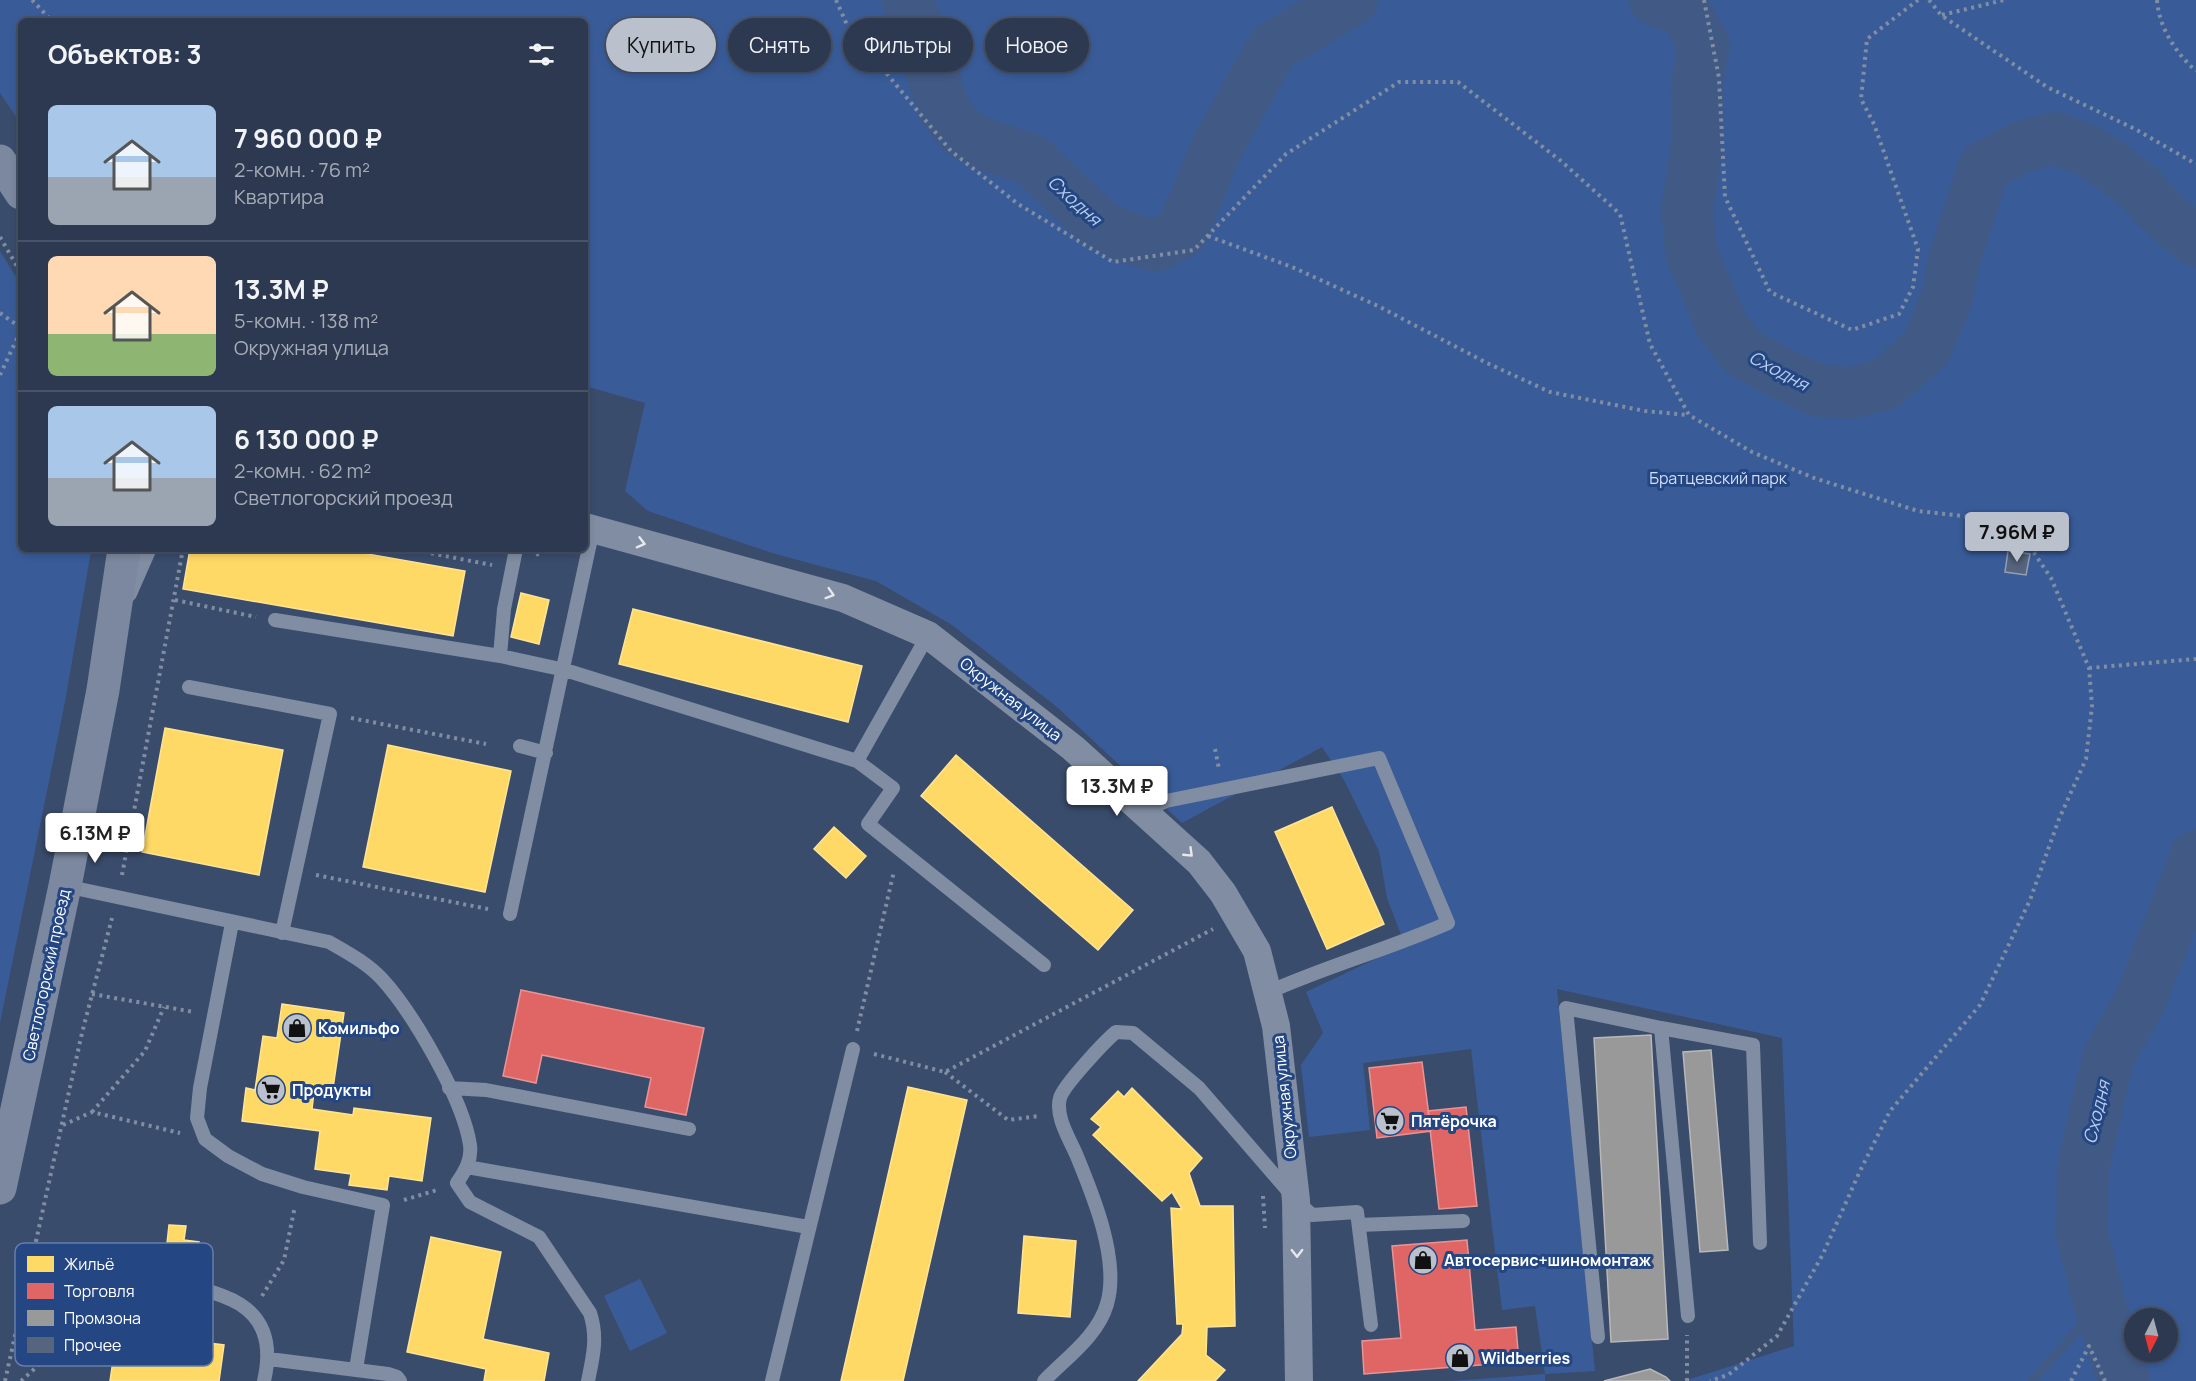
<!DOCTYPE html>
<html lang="ru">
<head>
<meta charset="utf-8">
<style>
	body { margin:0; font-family:Manrope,sans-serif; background:#38445b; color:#f1f3f6; height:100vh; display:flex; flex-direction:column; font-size:22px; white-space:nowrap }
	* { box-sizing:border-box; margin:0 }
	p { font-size:20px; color:#a6acb7 }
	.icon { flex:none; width:33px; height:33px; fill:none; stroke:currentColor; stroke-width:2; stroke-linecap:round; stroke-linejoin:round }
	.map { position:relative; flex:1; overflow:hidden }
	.details { position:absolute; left:18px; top:18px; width:570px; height:534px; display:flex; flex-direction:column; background:#2c3951; border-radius:9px; box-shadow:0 3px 9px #0003,0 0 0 2px #485368 }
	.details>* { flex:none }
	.banner { position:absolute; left:606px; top:18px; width:570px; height:54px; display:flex; gap:12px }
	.needle { width:39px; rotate:186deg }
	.buttons { position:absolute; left:2124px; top:1308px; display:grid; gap:12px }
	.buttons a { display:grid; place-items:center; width:54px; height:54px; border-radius:50%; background:#2c3951; box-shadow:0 3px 9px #0003,0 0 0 2px #485368; font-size:30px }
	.price { position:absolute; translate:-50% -51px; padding:0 14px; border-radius:6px; background:#fff; color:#222; font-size:20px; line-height:39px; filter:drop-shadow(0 2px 3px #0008) }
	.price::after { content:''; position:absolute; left:50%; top:36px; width:18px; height:14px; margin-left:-9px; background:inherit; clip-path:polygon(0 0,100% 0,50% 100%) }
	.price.selected { background:#bac0cc; color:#111 }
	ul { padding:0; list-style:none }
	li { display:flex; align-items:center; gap:18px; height:150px; padding:0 30px }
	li+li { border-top:2px solid #485368 }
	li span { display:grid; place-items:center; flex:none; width:168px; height:120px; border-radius:9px; color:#555 }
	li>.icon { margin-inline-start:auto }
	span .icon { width:72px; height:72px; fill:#fffc; stroke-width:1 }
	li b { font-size:26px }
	h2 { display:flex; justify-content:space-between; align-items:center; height:72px; padding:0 30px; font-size:26px }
	.tag { padding:0 21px; border-radius:27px; background:#2c3951; box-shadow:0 3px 9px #0003,0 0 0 2px #485368; font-size:21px; line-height:54px }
	.tag.selected { background:#bac0cc; color:#111 }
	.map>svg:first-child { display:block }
</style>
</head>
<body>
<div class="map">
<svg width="2196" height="1381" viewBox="0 0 2196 1381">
	<rect width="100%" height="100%" fill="#3a4c6c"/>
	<path fill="#395c99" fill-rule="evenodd" d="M0 0H2196V1381H1684L1794 1346 1782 1038 1557 989 1595 1371 1545 1374V1381H1451L1545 1374 1535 1306 1502 1310 1471 1049 1363 1063 1370 1130 1309 1137 1301 1065 1323 1033 1306 992 1405 945 1387 898 1379 851 1344 780 1322 747 1182 823 1057 707 952 625 876 581 772 553 648 511 625 491 645 403 585 386V21H21V124L0 93ZM2134 1318H2168V1352H2134Z
		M0 251 21 285V549L91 551 65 702 0 1023Z
		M640 1279 667 1333 630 1351 604 1296Z"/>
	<path fill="#ffd966" stroke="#ffe494" stroke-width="1.5" d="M190 549H339L465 571 453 636 183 589Z
		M521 593 549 600 539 644 511 637Z
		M633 609 862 666 848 722 619 664Z
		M165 728 283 750 259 875 142 852Z
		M388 745 511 771 485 892 363 867Z
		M956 755 1133 910 1098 950 921 796Z
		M1332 807 1384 924 1327 949 1275 832Z
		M834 827 866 856 846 878 814 849Z
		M282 1004 344 1013 332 1095 314 1092 312 1109 353 1115 354 1108 431 1118 422 1181 389 1176 387 1190 349 1185 351 1174 315 1169 320 1131 242 1121 246 1088 255 1090 263 1036 277 1038Z
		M908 1087 967 1100 903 1381H841Z
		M1132 1088 1202 1158 1189 1173 1200 1206H1233L1235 1326 1207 1327 1206 1355 1225 1370 1215 1381H1138L1182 1334 1183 1324H1177L1171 1208 1182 1209 1172 1192 1162 1201 1093 1135 1101 1127 1091 1119 1118 1091 1124 1097Z
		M169 1225 186 1226 184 1240 199 1242 195 1274 164 1271Z
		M1024 1236 1076 1241 1070 1317 1018 1313Z
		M431 1237 501 1252 483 1339 549 1353 544 1381H484L486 1369 407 1352Z
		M149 1325 186 1331 185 1340 224 1345 219 1381H110L117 1334 147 1338Z"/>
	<path fill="#e06666" stroke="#e99494" stroke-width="1.5" d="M521 990 704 1028 686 1115 645 1107 651 1078 542 1055 536 1083 503 1076Z
		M1422 1062 1431 1131 1377 1138 1369 1068Z
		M1466 1107 1477 1206 1439 1209 1428 1111Z
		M1467 1240 1475 1330 1516 1327 1519 1362 1364 1374 1362 1341 1401 1338 1392 1246Z"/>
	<path fill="#999" stroke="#b8b8b8" stroke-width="1.5" d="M1651 1035 1668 1339 1611 1342 1594 1038Z
		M1711 1050 1728 1250 1700 1252 1683 1052Z
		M1650 1369 1666 1377 1670 1381H1604Z"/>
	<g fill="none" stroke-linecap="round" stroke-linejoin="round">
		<path stroke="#415a85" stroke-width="9" d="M2032 1381 2100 1305"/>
		<path stroke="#415a85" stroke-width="52" d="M908 0 944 109 961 132 983 144 1032 160 1096 222 1124 237 1156 246 1182 232 1218 145 1273 47 1352 0
			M1655 0 1685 11 1704 45 1697 84 1698 140 1687 209 1691 252 1722 326 1744 353 1779 372 1819 391 1849 393 1884 385 1926 348 1948 294 1953 263 1984 167 2021 147 2055 138 2088 151 2118 171 2141 189 2160 211 2196 241
			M2124 1381 2100 1305 2082 1234 2083 1168 2108 1058 2141 999 2196 856"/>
	</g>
	<path fill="#56647e" stroke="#939eb1" stroke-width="1.5" d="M2008 551 2030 554 2026 575 2005 572Z"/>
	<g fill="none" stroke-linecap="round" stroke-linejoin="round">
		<path stroke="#808da2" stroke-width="4" stroke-dasharray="3 4.5" stroke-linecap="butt" d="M32 0 52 21
			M836 0 848 27 951 151 1018 204 1113 262 1194 250 1286 154 1399 82H1458L1561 161 1620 214 1650 344 1689 415 1752 452 1814 478 1918 511 1990 519 2022 535 2051 578 2089 668 2092 706 2086 759 2059 819 2030 900 1980 1005 1890 1111 1860 1171 1823 1254 1777 1336 1728 1375 1710 1381
			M1704 0 1719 78 1725 197 1770 292 1852 330 1899 314 1913 287 1918 249 1874 124 1861 99 1867 39 1918 0
			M1929 0 1941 15 2047 87 2135 129 2196 164
			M2157 0C2159 28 2176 53 2196 71
			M1942 15 2004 0
			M1208 236 1292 267 1378 306 1487 363 1550 392 1645 411 1688 415
			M0 237 21 273
			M0 313 21 328
			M0 375 21 330
			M409 549 492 565
			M536 555 549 549
			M175 600 256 617
			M2089 668 2196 659
			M351 718 486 744
			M1215 749 1219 769
			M122 875 183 549
			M316 875 488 909
			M92 994 194 1012
			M857 1031 894 871
			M874 1054 945 1072 1213 929
			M945 1072 1008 1120 1039 1116
			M92 1112 145 1051 164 1007
			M63 1125 92 1112 180 1133
			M1263 1196 1265 1228
			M404 1200 437 1190
			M262 1296 284 1260 295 1206
			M5 1381 82 1033 112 918
			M21 1381 120 1291
			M1687 1381V1335
			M2071 1381 2089 1346 2105 1381"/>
		<path stroke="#808da2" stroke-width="14" d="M275 620 500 656 565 670 857 761 893 788 868 824 1044 965
			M500 656 504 609 516 549
			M189 687 330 714 282 933
			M520 746 546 753
			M857 761 928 635
			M1145 811 1166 801 1379 758 1448 923C1389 949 1327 966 1269 992
			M65 886 329 942C348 953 367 963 382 979 413 1013 463 1099 470 1145 472 1160 465 1171 457 1183L470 1202 539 1237 590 1313C598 1337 593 1357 588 1381
			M510 914 593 529
			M232 923 200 1088 197 1118 205 1139 228 1156 262 1174 303 1187 383 1205 356 1369
			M1661 1028 1753 1045 1760 1243
			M449 1088 486 1090 689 1129
			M467 1167 808 1227
			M1359 1225 1463 1221
			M134 1278C199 1289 285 1290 264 1381
			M1598 1337 1566 1008 1661 1028 1688 1316
			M269 1359 388 1374 397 1377 400 1381
			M772 1381 853 1049
			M1044 1381C1066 1358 1098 1336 1107 1304 1120 1260 1093 1195 1076 1154 1069 1138 1055 1116 1060 1098 1063 1086 1105 1041 1116 1032L1133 1033 1199 1088 1296 1200 1312 1215 1357 1212 1371 1325"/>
		<path stroke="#808da2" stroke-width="28" d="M585 527 843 598 928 635 1073 748 1199 862 1223 893 1257 951 1276 1026 1296 1200 1299 1381
			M124 590 142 549"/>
		<path stroke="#7b889f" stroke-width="33" d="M0 161 21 193
			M0 1188 65 886 103 690 124 549"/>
	</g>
	<defs><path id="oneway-chevron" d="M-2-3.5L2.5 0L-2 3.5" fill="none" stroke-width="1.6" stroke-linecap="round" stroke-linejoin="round" transform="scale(1.5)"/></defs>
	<g stroke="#e6e8ec">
		<use href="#oneway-chevron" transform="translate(641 543) rotate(15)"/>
		<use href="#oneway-chevron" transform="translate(830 594) rotate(17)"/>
		<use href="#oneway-chevron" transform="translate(1189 853) rotate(44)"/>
		<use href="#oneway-chevron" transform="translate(1297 1253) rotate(89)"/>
	</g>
	<defs>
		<g id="shop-disc" transform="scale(1.5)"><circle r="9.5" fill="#bac0cc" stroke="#244682"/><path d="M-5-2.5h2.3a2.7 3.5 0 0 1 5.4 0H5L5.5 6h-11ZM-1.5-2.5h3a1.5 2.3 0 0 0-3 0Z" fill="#111"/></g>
		<g id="supermarket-disc" transform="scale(1.5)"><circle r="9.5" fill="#bac0cc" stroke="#244682"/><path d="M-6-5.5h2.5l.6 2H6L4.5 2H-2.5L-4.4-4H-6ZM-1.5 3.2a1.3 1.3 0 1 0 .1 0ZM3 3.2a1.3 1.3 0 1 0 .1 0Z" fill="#111"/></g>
	</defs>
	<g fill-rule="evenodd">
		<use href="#shop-disc" x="297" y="1028"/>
		<use href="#supermarket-disc" x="271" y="1090"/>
		<use href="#supermarket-disc" x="1390" y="1121"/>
		<use href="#shop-disc" x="1423" y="1260"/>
		<use href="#shop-disc" x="1460" y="1358"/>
	</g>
	<g text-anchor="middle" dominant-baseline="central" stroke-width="6" stroke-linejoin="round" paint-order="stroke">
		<g font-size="16" fill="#d0def6" stroke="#244682">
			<text x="1718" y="478">Братцевский парк</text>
		</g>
		<g font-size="16" fill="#fff" stroke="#244682">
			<text transform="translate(1011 699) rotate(38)">Окружная улица</text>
			<text transform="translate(46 975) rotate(-78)">Светлогорский проезд</text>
			<text transform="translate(1284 1097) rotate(-96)">Окружная улица</text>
		</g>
		<g font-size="16" font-weight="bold" fill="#fff" stroke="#244682" text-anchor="start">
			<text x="318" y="1028">Комильфо</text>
			<text x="292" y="1090">Продукты</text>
			<text x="1411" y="1121">Пятёрочка</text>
			<text x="1444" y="1260">Автосервис+шиномонтаж</text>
			<text x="1481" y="1358">Wildberries</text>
		</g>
		<g font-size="18" font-style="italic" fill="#b8ccef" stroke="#244682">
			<text transform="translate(1075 200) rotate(42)">Сходня</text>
			<text transform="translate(1779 370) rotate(28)">Сходня</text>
			<text transform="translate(2096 1112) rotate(-77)">Сходня</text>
		</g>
	</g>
	<rect x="15" y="1243" width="198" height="123" rx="9" fill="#244682" stroke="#667ea8" stroke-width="1.5"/>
	<rect x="27" y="1256" width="27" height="16" fill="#ffd966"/>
	<rect x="27" y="1283" width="27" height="16" fill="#e06666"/>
	<rect x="27" y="1310" width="27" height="16" fill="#999"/>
	<rect x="27" y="1337" width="27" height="16" fill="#56647e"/>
	<g font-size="16" fill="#fff">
		<text x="64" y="1270">Жильё</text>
		<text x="64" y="1297">Торговля</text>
		<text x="64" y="1324">Промзона</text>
		<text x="64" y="1351">Прочее</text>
	</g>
</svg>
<div class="buttons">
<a><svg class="needle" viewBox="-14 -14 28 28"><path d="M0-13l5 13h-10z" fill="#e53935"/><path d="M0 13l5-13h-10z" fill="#a6acb7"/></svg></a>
</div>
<b class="price selected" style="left:2017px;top:563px">7.96M ₽</b>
<b class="price" style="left:1117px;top:817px">13.3M ₽</b>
<b class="price" style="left:95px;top:864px">6.13M ₽</b>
<div class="banner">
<a class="tag selected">Купить</a>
<a class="tag">Снять</a>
<a class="tag">Фильтры</a>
<a class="tag">Новое</a>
</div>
<section class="details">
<h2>Объектов: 3<svg class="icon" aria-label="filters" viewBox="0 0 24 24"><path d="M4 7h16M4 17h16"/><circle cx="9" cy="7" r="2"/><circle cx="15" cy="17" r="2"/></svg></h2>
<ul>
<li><span style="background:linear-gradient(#a9c7e8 60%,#9aa5b1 0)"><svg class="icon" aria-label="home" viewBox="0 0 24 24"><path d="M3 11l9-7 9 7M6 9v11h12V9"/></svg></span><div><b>7 960 000 ₽</b><p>2-комн. · 76 m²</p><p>Квартира</p></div></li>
<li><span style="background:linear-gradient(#ffd9b3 65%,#8fb573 0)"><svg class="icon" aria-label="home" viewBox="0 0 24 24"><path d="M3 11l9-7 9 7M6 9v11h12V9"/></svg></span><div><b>13.3M ₽</b><p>5-комн. · 138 m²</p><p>Окружная улица</p></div></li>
<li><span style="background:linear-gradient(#a9c7e8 60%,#9aa5b1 0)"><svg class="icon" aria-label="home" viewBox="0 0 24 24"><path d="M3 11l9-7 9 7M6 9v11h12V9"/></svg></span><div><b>6 130 000 ₽</b><p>2-комн. · 62 m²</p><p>Светлогорский проезд</p></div></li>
</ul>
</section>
</div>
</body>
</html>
